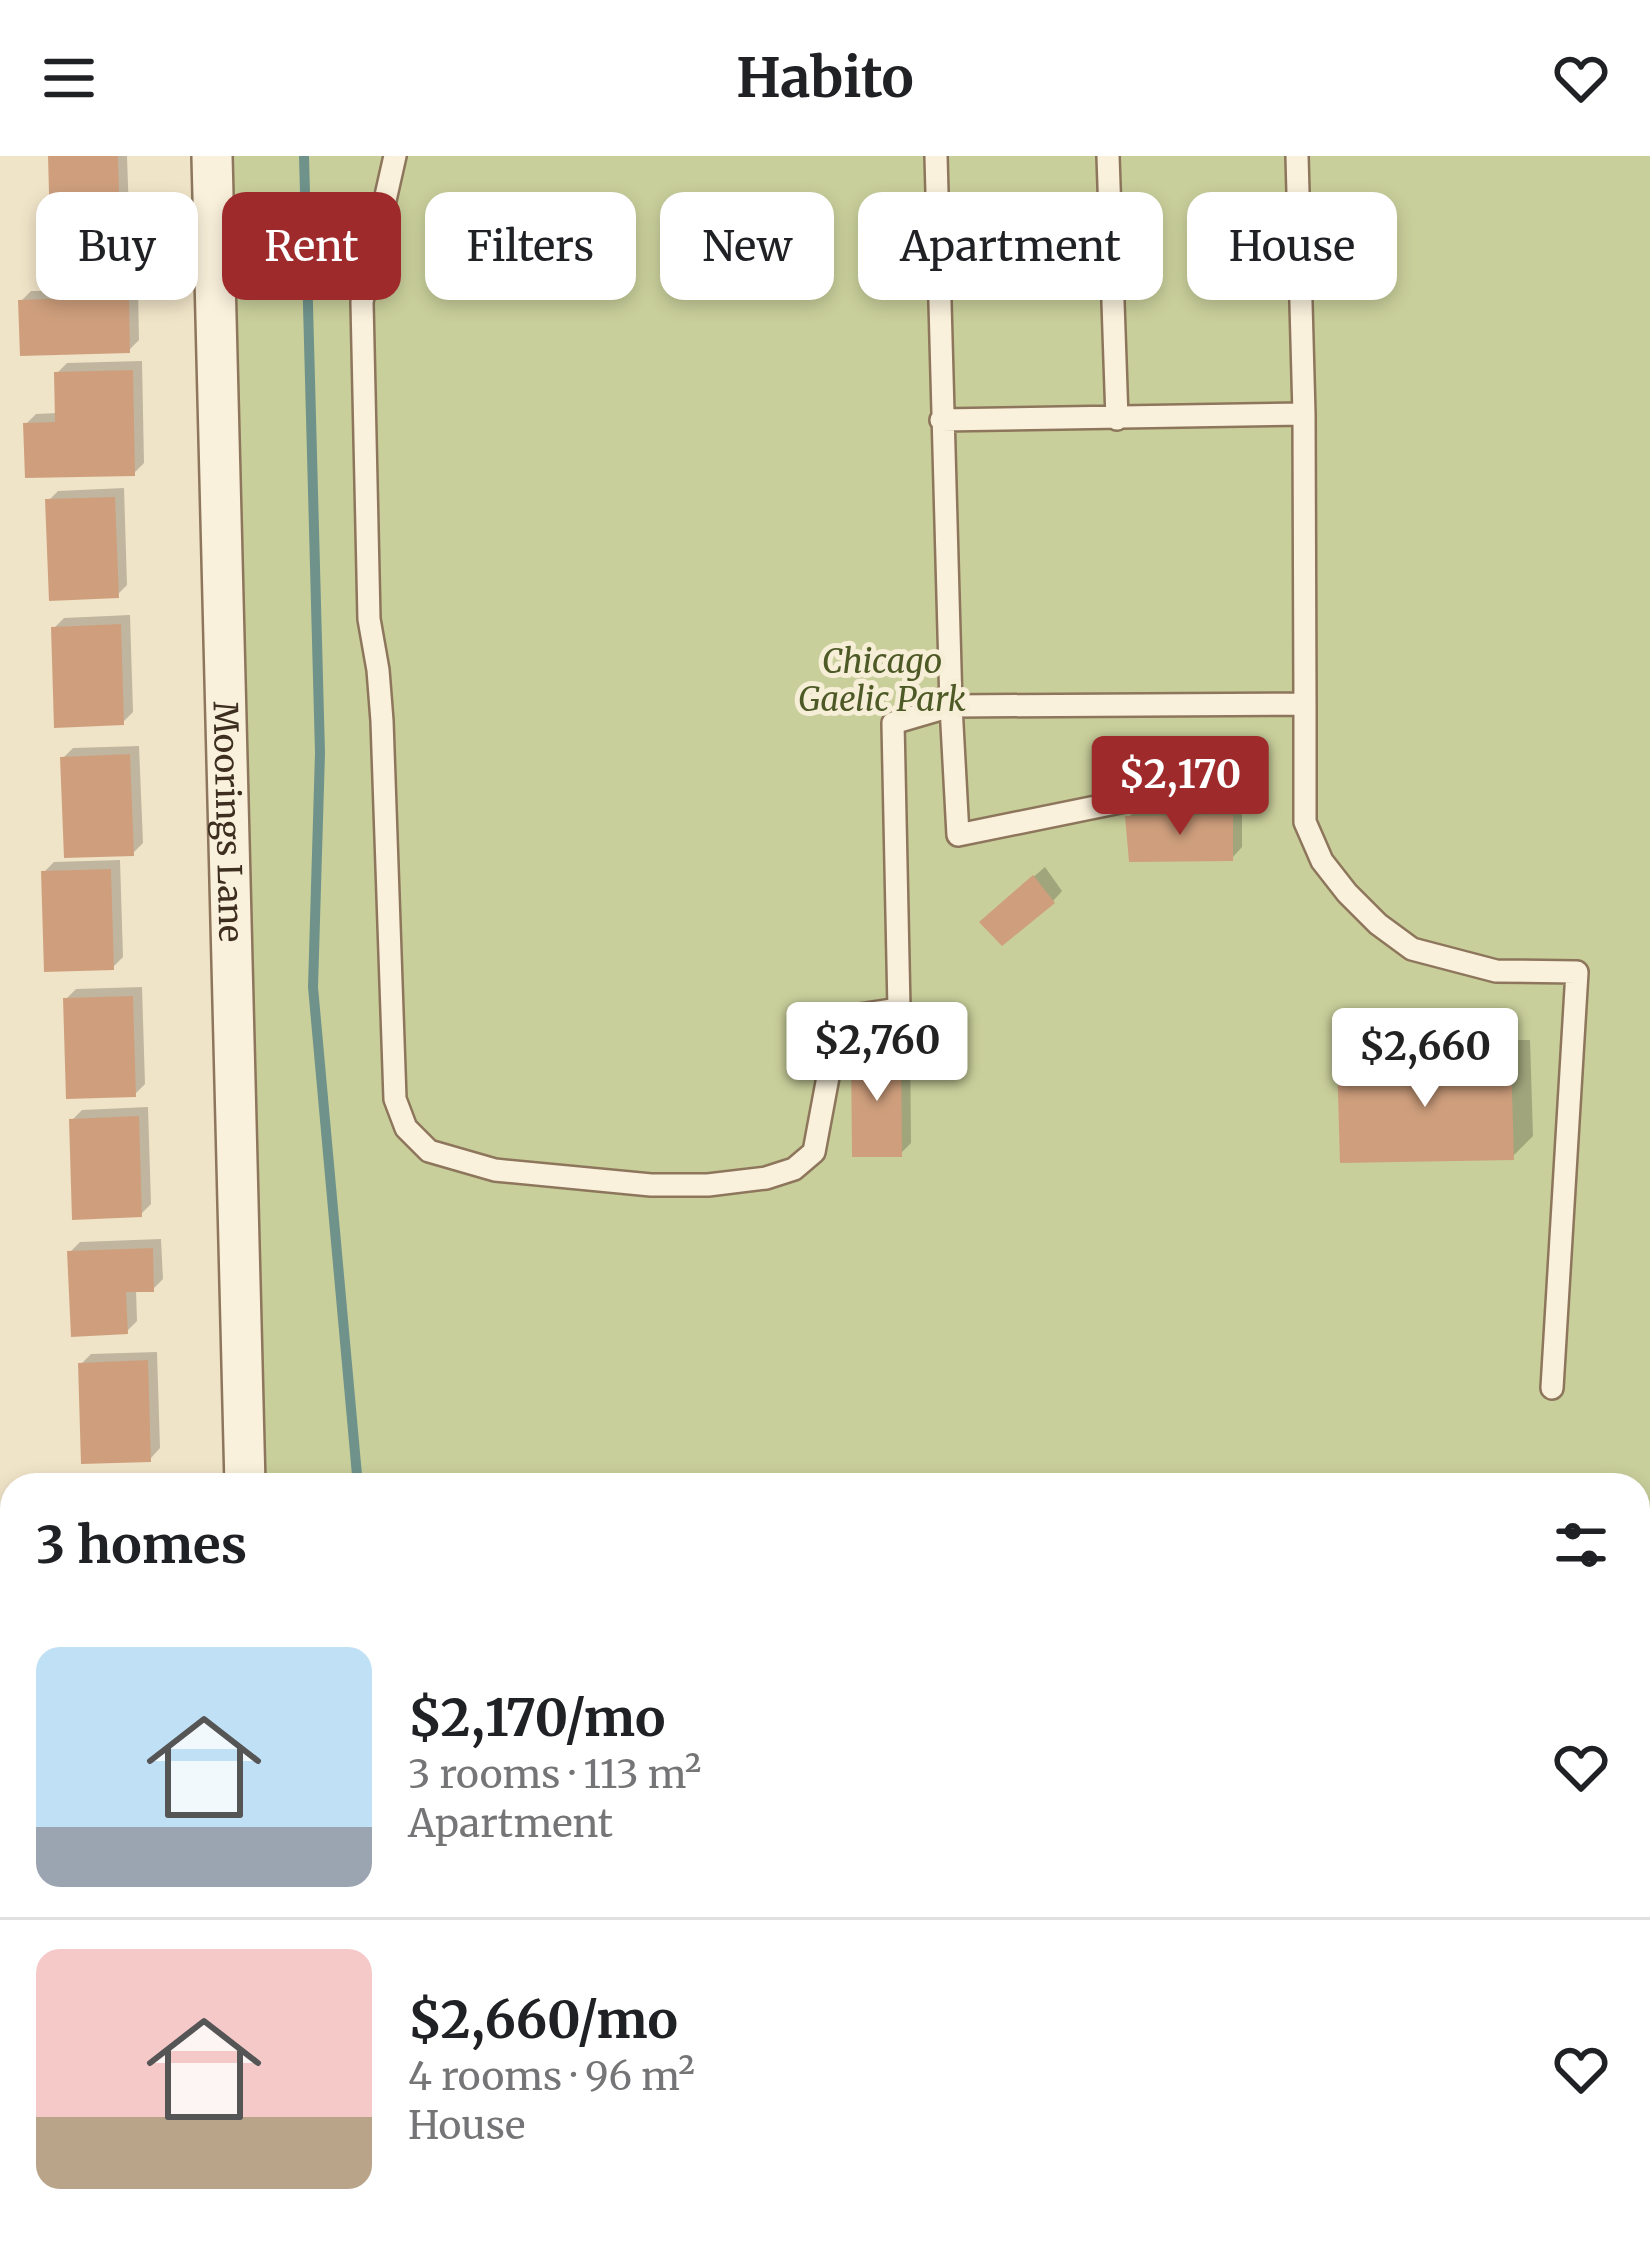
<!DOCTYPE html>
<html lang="en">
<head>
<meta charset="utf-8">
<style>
	body { margin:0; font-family:Merriweather,serif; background:#f2f2f2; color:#202124; height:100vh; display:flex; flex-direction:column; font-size:45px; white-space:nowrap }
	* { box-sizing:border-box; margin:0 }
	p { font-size:39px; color:#757577 }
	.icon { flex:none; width:66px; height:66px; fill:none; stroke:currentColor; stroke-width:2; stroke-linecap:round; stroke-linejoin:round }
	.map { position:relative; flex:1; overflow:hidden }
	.drawer { position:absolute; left:0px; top:1317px; width:1650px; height:771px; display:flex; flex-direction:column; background:#fff; border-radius:36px 36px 0 0; box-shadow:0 6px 18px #0003 }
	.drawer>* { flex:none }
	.hud { position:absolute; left:36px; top:36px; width:1578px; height:108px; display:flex; gap:24px }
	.price { position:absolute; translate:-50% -102px; padding:0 27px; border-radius:12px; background:#fff; color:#222; font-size:39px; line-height:78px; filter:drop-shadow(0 3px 6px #0008) }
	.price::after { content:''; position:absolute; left:50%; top:72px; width:36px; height:27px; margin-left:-18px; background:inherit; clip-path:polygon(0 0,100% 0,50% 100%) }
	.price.current { background:#9e2a2b; color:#fff }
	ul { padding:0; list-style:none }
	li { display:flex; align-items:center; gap:36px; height:300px; padding:0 36px }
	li+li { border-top:3px solid #e0e0e0 }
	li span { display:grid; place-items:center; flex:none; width:336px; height:240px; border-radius:24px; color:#555 }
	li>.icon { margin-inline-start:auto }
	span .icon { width:144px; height:144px; fill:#fffc; stroke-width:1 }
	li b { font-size:51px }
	h2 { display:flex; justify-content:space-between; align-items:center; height:144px; padding:0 36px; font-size:51px }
	.chip { padding:0 42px; border-radius:24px; background:#fff; box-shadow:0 6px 18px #0003; font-size:42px; line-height:108px }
	.chip.current { background:#9e2a2b; color:#fff }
	header { display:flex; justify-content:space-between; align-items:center; height:156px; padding:0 36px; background:#fff; font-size:54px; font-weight:700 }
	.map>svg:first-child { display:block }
</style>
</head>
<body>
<header><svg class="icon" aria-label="menu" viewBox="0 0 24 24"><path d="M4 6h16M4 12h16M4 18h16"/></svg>Habito<svg class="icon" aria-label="heart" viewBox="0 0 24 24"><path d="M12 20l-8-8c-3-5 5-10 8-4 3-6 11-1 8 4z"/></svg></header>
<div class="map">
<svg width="1650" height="2086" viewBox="0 0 1650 2086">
	<rect width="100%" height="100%" fill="#f0e4c8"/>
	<path fill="#c9cf9b" d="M212 0H1650V2086H380V2076H1638V1329H245Z"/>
	<path fill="#0003" d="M51 0H127L129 58 119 68Z
		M137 82 139 184 129 194 21 145 31 135H54L52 94 63 84Z
		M142 205 144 307 134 317 26 268 36 258 58 257 57 217 67 207Z
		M124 332 127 429 117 439 48 345 58 335Z
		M130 459 133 556 123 566 54 472 64 462Z
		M139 590 143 687 133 697 63 602 73 592Z
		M1242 650V691L1232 702 1128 662 1138 652Z
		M120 704 123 801 113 811 44 716 54 706Z
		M1045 711 1062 735 1053 745 993 756Z
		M142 831 145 928 135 938 66 843 76 833Z
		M910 884 911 987 900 998 854 897 864 887Z
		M1361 884H1530L1533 980 1512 1001 1340 905Z
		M148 951 151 1048 141 1058 72 964 82 954Z
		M161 1083 163 1123 153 1133H136L137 1165 127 1175 70 1096 80 1086Z
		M157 1196 160 1292 150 1303 81 1208 91 1198Z
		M0 1463H12V1570H0Z
		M0 1829H12V1935L0 1936Z
		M0 1952H12V2058L0 2059Z
		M58 2076V2086H0V2078Z
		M232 2076H304L305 2086H228V2080Z"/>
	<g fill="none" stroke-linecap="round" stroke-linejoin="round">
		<path stroke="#6f938a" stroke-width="10" d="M304 0 320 597 313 831 357 1319 353 1329"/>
	</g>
	<path fill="#cf9f7d" d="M48 0H118L120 71 50 73Z
		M128 91 130 197 20 200 18 144 51 143 49 93Z
		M133 214 135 320 25 322 23 267 55 266 54 216Z
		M115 341 119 442 49 445 45 343Z
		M121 468 124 569 54 572 51 471Z
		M130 598 134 700 64 702 60 601Z
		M1233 659V705L1129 706 1125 660Z
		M111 713 114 814 44 816 41 715Z
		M1033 719 1055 747 1002 790 979 766Z
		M133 840 136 941 66 943 63 842Z
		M901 893 902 1001H852L851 896Z
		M1337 903H1511L1514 1004 1340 1007Z
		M139 960 142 1061 72 1064 69 963Z
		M153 1092 154 1136H126L128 1178 71 1181 67 1095Z
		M148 1204 151 1306 81 1308 78 1207Z
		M12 1471V1573H0V1472Z
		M0 1837H12V1938L0 1939Z
		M0 1960H12V2061L0 2062Z
		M295 2076V2086H225V2078Z"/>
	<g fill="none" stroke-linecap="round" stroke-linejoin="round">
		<g stroke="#8d765c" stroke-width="26">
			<path id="service" d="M395 0 362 146 369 463 378 514 382 565 395 943 406 972 429 995 495 1014 651 1029H708L766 1022 794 1013 814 996 839 862 899 853 893 567 951 550 1305 548 1304 258 1297 0
				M936 0 951 550 958 679 1189 632
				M1108 0 1117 263
				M941 264 1304 258
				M1305 548V666L1322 705 1347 737 1378 768 1412 793 1496 815 1577 816 1552 1232"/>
		</g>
		<g stroke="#8d765c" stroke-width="44">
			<g id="minor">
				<path id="s1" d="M212 0 245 1329"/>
				<path d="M0 1377H12"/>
				<path d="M140 2076V2086"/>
			</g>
		</g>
		<use href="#service" stroke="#faf1dc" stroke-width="21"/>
		<use href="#minor" stroke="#faf1dc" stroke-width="39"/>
	</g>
	<g text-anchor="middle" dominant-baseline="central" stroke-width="10" stroke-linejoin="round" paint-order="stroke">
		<g font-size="33" font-style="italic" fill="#4d5a26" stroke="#f7eed8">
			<text x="882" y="505">Chicago<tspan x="882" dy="38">Gaelic Park</tspan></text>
		</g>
		<g font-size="33" fill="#3d2e20" stroke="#f7eed8">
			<text stroke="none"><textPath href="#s1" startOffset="666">Moorings Lane</textPath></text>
		</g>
	</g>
</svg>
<b class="price current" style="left:1180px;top:682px">$2,170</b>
<b class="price" style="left:877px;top:948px">$2,760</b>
<b class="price" style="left:1425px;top:954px">$2,660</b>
<div class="hud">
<a class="chip">Buy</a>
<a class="chip current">Rent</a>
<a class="chip">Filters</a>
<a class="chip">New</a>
<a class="chip">Apartment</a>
<a class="chip">House</a>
</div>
<section class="drawer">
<h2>3 homes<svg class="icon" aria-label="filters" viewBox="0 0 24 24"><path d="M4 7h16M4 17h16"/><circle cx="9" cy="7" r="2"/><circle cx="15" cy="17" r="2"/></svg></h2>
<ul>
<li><span style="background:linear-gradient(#bfe0f5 75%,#9aa5b1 0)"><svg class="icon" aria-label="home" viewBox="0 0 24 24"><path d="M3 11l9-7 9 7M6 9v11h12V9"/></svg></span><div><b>$2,170/mo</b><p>3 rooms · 113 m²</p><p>Apartment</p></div><svg class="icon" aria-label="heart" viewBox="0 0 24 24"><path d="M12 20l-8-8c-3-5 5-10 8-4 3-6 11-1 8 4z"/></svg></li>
<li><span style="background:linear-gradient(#f6c9c9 70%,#b9a48a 0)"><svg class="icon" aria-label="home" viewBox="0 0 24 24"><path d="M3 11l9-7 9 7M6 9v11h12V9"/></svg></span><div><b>$2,660/mo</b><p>4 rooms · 96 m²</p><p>House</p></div><svg class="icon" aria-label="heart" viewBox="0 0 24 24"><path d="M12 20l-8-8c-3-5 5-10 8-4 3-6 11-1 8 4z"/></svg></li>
</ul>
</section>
</div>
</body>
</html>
